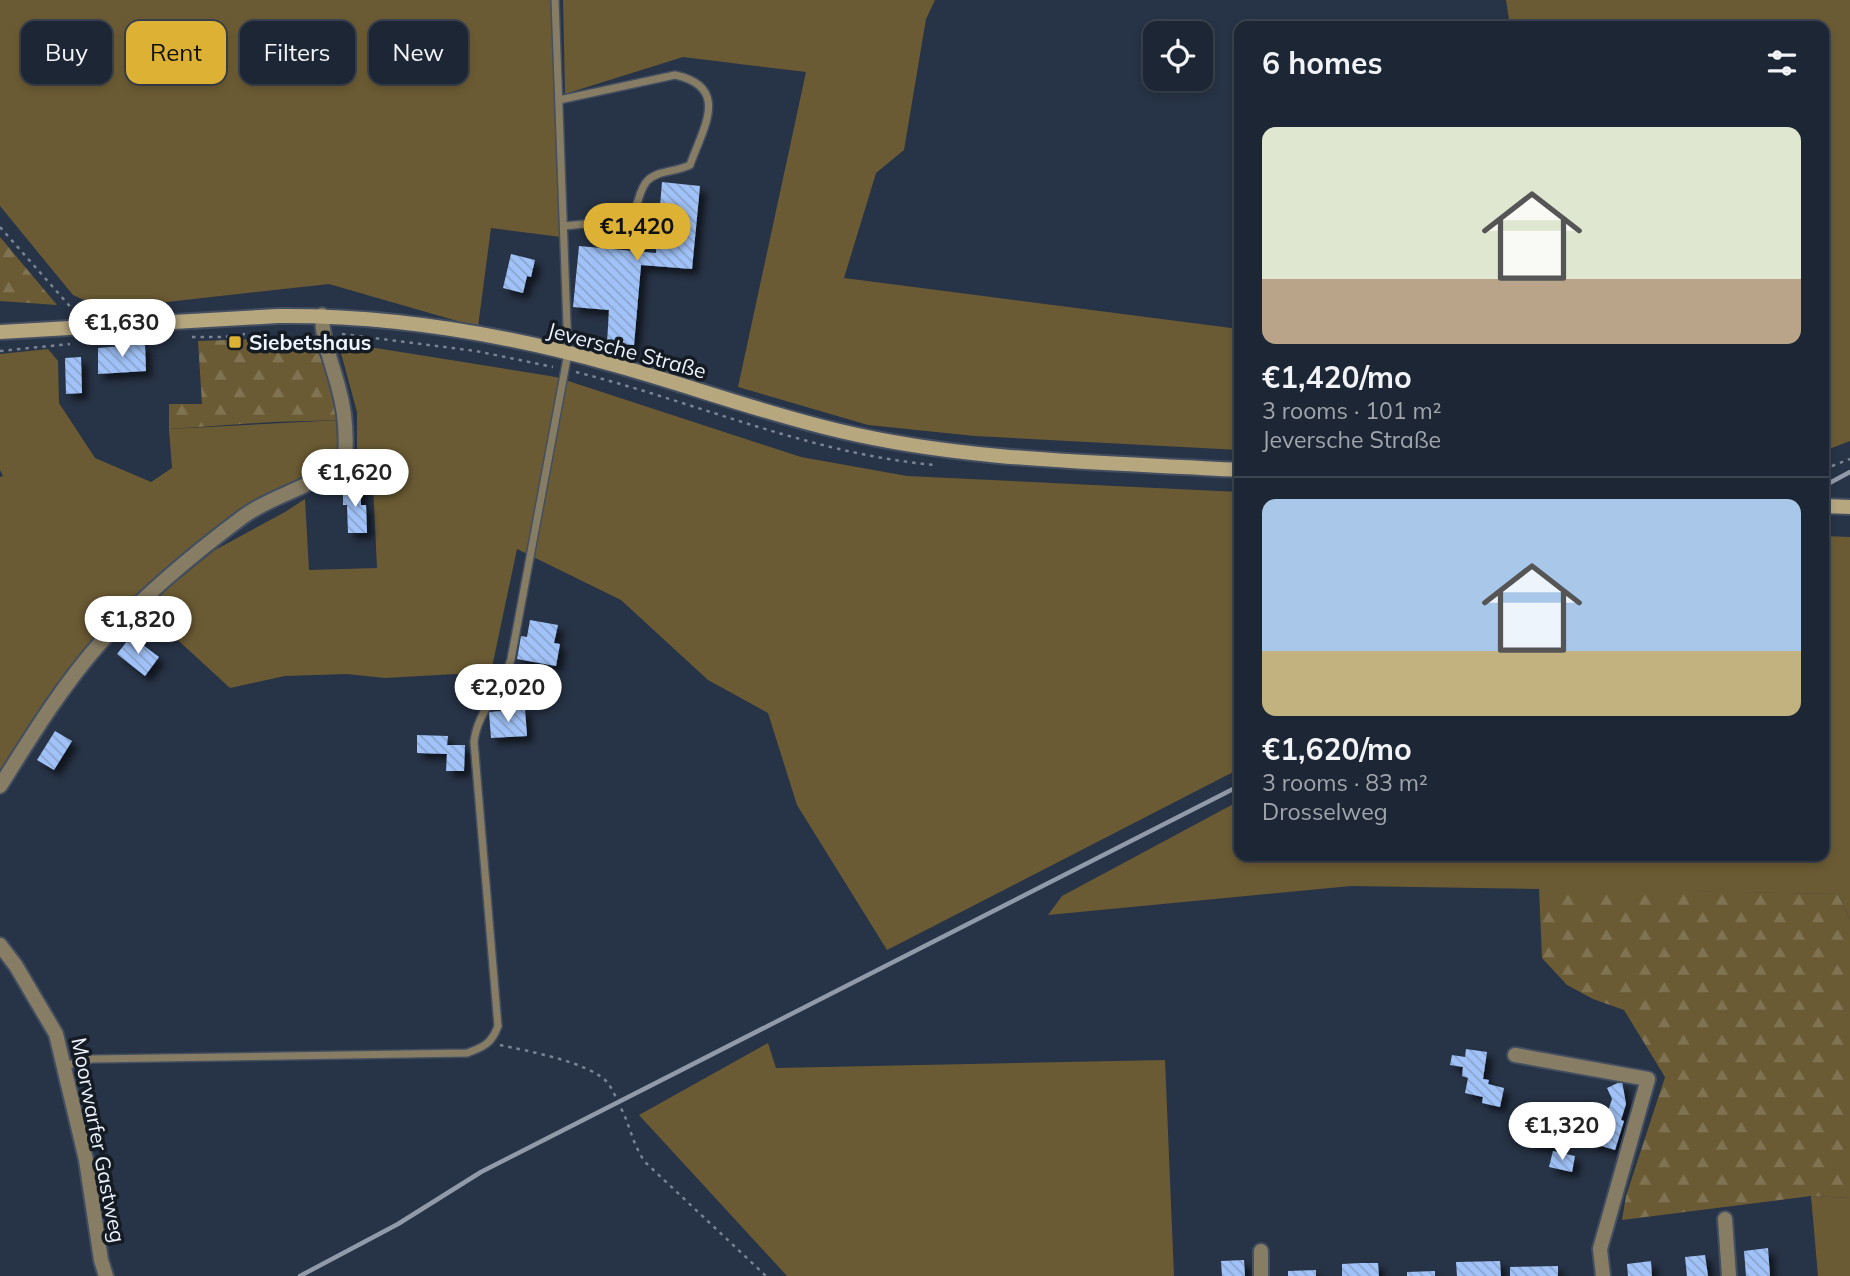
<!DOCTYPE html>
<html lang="en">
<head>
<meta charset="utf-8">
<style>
	body { margin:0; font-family:Mulish,sans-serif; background:#2a3240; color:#f1f3f6; height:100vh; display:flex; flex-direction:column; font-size:26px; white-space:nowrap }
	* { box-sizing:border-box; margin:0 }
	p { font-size:23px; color:#a0a5ac }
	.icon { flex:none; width:38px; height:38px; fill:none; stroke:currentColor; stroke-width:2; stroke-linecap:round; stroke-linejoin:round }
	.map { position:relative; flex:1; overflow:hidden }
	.drawer { position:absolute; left:1234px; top:21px; width:595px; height:840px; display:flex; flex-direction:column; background:#1d2634; border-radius:14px; box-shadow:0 4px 10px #0003,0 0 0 2px #3b434f }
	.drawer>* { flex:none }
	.banner { position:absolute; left:21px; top:21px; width:665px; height:63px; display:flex; gap:14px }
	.tools { position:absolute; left:1143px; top:21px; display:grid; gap:14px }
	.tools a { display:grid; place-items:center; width:70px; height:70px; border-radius:14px; background:#1d2634; box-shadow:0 4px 10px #0003,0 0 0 2px #3b434f; font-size:35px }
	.price { position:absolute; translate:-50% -60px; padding:0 16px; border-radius:24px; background:#fff; color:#222; font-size:23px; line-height:46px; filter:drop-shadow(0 2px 4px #0008) }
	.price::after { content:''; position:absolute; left:50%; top:42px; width:21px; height:16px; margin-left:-10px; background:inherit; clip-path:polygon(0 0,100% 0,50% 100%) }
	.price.active { background:#ddb133; color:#111 }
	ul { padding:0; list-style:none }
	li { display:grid; align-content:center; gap:14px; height:371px; padding:0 28px }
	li+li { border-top:2px solid #3b434f }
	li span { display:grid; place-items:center; height:217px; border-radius:14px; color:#555 }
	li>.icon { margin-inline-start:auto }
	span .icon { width:126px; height:126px; fill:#fffc; stroke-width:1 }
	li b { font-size:30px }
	h2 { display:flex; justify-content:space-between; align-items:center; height:84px; padding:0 28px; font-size:30px }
	.tag { padding:0 24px; border-radius:14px; background:#1d2634; box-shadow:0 4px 10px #0003,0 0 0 2px #3b434f; font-size:24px; line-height:63px }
	.tag.active { background:#ddb133; color:#111 }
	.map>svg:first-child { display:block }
</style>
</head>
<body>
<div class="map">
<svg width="1850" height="1276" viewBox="0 0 1850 1276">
	<defs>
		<pattern id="forest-firs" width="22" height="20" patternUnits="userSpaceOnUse" patternTransform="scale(1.75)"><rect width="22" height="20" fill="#6b5b34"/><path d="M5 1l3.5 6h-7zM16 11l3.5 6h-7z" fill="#807352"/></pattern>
		<pattern id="building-back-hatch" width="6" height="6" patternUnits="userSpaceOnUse" patternTransform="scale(1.75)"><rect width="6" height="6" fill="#a0c2f8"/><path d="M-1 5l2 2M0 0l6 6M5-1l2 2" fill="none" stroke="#8aa4cd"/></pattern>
		<filter id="shadow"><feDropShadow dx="6" dy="6" stdDeviation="3.5" flood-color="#0009"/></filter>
	</defs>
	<rect width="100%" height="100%" fill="#273346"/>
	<path fill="#6b5b34" d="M0 0H551L561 237 491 228 478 327 329 284 104 309 73 295 0 206Z
		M563 0H935L926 19 904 150 876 173 844 278 1239 329V450L975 436 868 425 738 387 806 72 683 57 565 94Z
		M1506 0H1850V441L1824 451V26H1510Z
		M338 342 556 377 801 457 907 476 1239 492V769L887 950 797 805 768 713 708 680 621 600 517 549 491 672 385 678 347 674 285 676 230 688 143 608 215 550 285 512 305 499 309 570 377 568 372 463 357 460V412Z
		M48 349 58 361 59 403 95 458 151 482 172 468 169 429 341 420 339 455 324 469 254 501 170 564 136 597 0 775V477L3 476 0 470V354Z
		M1824 536 1850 537V919L1838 894 1351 886 1048 915 1062 896 1239 801V856H1824Z
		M768 1043 776 1068 1165 1060 1174 1276H787L639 1115Z
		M1811 1196 1850 1198V1276H1818Z"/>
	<path fill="url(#forest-firs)" d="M0 238V237L57 305 0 301Z
		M320 337 341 420 272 422 169 429V404H202L198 341Z
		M1539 888 1838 894 1850 919V1198L1811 1196 1622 1220 1626 1196 1665 1077 1624 1010 1593 999 1567 985 1542 958Z"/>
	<path fill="url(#building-back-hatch)" filter="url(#shadow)" d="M662 182 700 186 692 269 641 265 634 345 607 343 609 310 573 307 579 246 656 253Z
		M511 254 535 260 531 277 527 276 523 293 503 288Z
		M145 344 146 371 98 374V348Z
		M81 357 82 393 66 394 65 358Z
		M343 484H361V505H366L367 533H348L347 505H343Z
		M530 620 558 625 554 643 560 644 556 666 517 659 521 636 527 637Z
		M131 636 159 657 145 676 117 654Z
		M525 709 527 736 491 738 489 712Z
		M55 731 72 741 54 770 37 760Z
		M417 735 448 736 447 745H465L464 771H446L447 754 417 753Z
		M1466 1049 1487 1052 1483 1079 1489 1080 1488 1084 1504 1088 1500 1107 1482 1103 1483 1097 1465 1093 1468 1078 1462 1076 1463 1067 1450 1065 1452 1055 1465 1057Z
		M1622 1081 1626 1104 1621 1120 1624 1121 1615 1150 1588 1142 1592 1130 1601 1132 1612 1099 1607 1088Z
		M1534 1111 1558 1116 1551 1147 1527 1142Z
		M1553 1151 1575 1156 1572 1172 1549 1167Z
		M1768 1248 1770 1276H1746L1744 1251Z
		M1705 1255 1708 1276H1687L1685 1257Z
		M1244 1260 1245 1276H1222L1221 1261Z
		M1500 1261 1501 1276H1457L1456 1262Z
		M1651 1261 1652 1276H1628L1627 1264Z
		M1361 1263H1378L1379 1276H1342V1264Z
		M1558 1266V1276H1510V1267Z
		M1316 1270V1276H1288V1271Z
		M1435 1271V1276H1407V1272Z"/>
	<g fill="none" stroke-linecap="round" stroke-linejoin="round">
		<g stroke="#434e60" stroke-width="10">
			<path id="lane" d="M559 100 675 75C731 87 703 128 690 165 677 172 657 170 647 181 636 194 640 212 625 220L564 226
				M64 1066 92 1059 467 1053C484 1047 492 1043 498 1026L474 742C477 712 503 688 511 659L568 353 555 0"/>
		</g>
		<g stroke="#434e60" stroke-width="18">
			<path id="street" d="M0 786C31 737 62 686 101 642 144 595 193 554 244 516 276 493 315 488 345 458 347 433 345 410 338 386 332 363 322 340 322 315
				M0 945 16 966 56 1034 86 1160 101 1260 106 1276
				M1515 1055 1648 1079 1600 1249 1603 1276
				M1725 1219 1729 1276
				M1261 1276V1251"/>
		</g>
		<g stroke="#434e60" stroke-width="18">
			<path id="secondary" d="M0 332 278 316C389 315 504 334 611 364 688 385 762 413 840 431 970 462 1106 462 1239 470
				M1824 506 1850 507"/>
		</g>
		<path stroke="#798393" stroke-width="2.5" stroke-dasharray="3.5 5" stroke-linecap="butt" d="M0 227 74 311
			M342 334 476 351 553 367
			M192 337H224L245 334
			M0 351 70 344
			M576 372C696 402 811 454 935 465
			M1824 463 1832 466 1850 459
			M500 1045C527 1051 590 1062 608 1083 613 1090 617 1100 621 1108 631 1128 632 1143 645 1162L766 1276"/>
		<use href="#lane" stroke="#877d64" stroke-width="7"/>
		<use href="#street" stroke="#877d64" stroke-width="14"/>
		<use href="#secondary" stroke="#b7a77f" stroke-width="14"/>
		<path stroke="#919aa8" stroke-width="4.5" d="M1824 486 1850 472
			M300 1276 398 1224 481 1172 1239 786"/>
	</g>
	<rect fill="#ddb133" stroke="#151b23" stroke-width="2.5" x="228" y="335" width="14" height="14" rx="3.5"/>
	<g text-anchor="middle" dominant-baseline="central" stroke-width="7" stroke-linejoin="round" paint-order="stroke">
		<g font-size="21" font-weight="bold" fill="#edf4fe" stroke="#151b23" text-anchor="start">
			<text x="249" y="342">Siebetshaus</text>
		</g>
		<g font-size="21" fill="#edf4fe" stroke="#151b23">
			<text transform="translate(627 350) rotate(15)">Jeversche Straße</text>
			<text transform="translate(99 1140) rotate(79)">Moorwarfer Gastweg</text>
		</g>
	</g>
</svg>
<div class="tools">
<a><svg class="icon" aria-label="locate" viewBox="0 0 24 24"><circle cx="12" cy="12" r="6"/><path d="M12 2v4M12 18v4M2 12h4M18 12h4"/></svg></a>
</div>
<b class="price active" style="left:637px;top:263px">€1,420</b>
<b class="price" style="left:122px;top:359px">€1,630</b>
<b class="price" style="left:355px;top:509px">€1,620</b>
<b class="price" style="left:138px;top:656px">€1,820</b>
<b class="price" style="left:508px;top:724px">€2,020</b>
<b class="price" style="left:1562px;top:1162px">€1,320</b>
<div class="banner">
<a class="tag">Buy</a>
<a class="tag active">Rent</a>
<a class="tag">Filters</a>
<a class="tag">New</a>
</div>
<section class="drawer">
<h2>6 homes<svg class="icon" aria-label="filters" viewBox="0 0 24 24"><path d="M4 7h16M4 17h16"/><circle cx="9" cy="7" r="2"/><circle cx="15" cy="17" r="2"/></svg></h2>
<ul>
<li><span style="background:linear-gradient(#dfe7d0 70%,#b9a48a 0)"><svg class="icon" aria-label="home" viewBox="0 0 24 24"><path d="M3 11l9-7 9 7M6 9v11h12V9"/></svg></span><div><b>€1,420/mo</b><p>3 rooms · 101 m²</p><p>Jeversche Straße</p></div></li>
<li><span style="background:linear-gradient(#a9c7e8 70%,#c2b280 0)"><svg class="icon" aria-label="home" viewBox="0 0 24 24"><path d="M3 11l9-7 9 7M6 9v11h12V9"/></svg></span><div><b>€1,620/mo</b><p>3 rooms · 83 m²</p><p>Drosselweg</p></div></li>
</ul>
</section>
</div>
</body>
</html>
